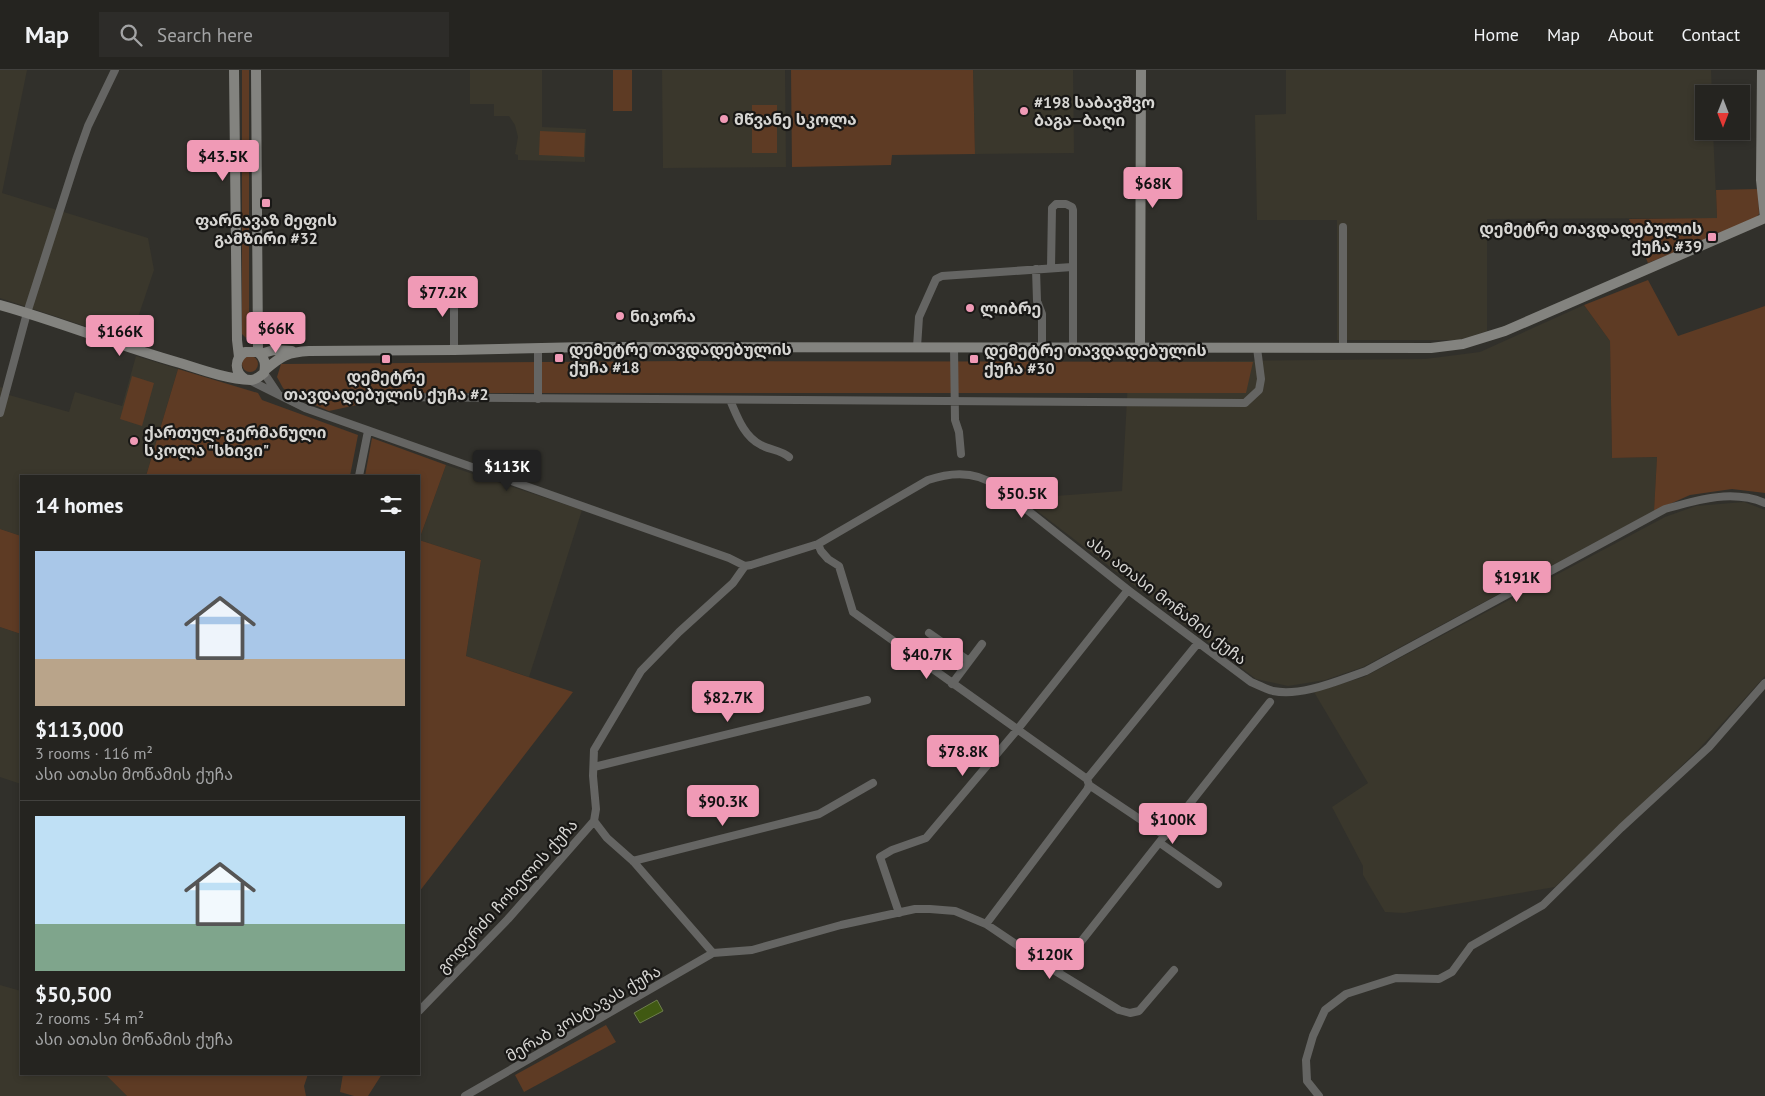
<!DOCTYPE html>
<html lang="en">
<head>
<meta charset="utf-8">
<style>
	body { margin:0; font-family:"PT Sans","Noto Sans Georgian",sans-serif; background:#2d2c29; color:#f1f3f6; height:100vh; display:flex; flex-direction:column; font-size:19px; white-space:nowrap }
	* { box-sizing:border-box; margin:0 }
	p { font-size:16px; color:#a3a4a5 }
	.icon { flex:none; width:28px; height:28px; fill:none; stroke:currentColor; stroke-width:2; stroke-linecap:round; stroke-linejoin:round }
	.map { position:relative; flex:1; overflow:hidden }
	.details { position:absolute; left:20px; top:405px; width:400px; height:600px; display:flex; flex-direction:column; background:#252420; border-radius:0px; box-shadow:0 2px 8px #0003,0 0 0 1px #42413e }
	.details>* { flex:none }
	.needle { width:32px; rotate:180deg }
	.fabs { position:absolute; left:1695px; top:15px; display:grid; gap:10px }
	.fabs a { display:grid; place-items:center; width:55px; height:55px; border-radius:0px; background:#252420; box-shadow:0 2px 8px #0003,0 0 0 1px #42413e; font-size:25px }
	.price { position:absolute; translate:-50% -42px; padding:0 11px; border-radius:5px; background:#f09ab6; color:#111; font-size:16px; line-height:32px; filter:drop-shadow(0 1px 2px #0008) }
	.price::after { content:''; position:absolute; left:50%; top:30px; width:15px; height:11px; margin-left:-8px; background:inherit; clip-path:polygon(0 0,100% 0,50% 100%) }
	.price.active { background:#222; color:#fff }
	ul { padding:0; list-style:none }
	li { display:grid; align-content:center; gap:10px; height:265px; padding:0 15px }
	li+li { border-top:1px solid #42413e }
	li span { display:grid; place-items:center; height:155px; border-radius:0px; color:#555 }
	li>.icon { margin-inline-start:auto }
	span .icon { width:90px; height:90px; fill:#fffc; stroke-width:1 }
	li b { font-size:21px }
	h2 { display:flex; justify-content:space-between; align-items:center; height:60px; padding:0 15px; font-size:21px }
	header { display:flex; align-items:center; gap:30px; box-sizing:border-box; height:70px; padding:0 25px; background:#252420; border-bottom:1px solid #42413e }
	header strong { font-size:24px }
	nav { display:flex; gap:28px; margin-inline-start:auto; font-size:18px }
	.search { width:350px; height:45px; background:#2d2c29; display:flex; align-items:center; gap:12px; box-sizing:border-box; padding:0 18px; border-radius:0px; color:#a3a4a5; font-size:19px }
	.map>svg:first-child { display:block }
</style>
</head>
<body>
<header>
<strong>Map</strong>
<div class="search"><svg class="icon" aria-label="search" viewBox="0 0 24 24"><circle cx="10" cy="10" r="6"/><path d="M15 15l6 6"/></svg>Search here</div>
<nav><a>Home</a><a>Map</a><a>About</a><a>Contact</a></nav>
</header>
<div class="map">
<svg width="1765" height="1026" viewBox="0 0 1765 1026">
	<rect width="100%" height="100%" fill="#31302b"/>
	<path fill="#3a372c" d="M0 0H27L2 123 148 168 154 200 130 271 0 228Z
		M470 0H542V57L586 59 585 92 518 90V85L515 84 518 67 515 55 509 46H494V34H470Z
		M662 0H785L786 97 663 98Z
		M973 0H1073L1074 83 975 84Z
		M1286 0H1711L1712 24H1704V61H1713L1717 148 1487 149V261L1460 270H1337V150H1257L1255 45 1286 44Z
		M1584 235 1610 271 1612 388 1657 387 1654 441 1363 597 1325 610 1288 616 1256 609 1036 440 1029 428 1122 421 1129 292 1425 289 1480 282Z
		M136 286 178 299 146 406H21V466L0 459V317L3 318 2 323 69 342 75 322 122 336Z
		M446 395 582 440 529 607 466 586 481 490 419 470Z
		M1744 432 1765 440V606L1699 679 1555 817 1404 843 1385 842 1363 805V796L1332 737 1368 713 1314 622 1364 607 1665 447 1696 436Z
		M0 557 21 564V714L0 707Z
		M0 915 21 921V1004H105L127 1026H0Z"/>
	<path fill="#5e3b24" d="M242 0H249V264L246 268 242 264Z
		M613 0H632V41H613Z
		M791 0H973L975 84 892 85 891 95 792 97Z
		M752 35H777V83H752Z
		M540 61 585 63 584 87 539 85Z
		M1758 119 1759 144 1754 150 1648 193 1629 149 1717 148 1716 120Z
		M1648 210 1678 266 1765 236V423L1732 419 1690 425 1654 441 1657 387 1612 388 1610 271 1584 235Z
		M242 294a8 8 0 1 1 16 0a8 8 0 1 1-16 0Z
		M684 291 1253 292 1246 323H377L357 335 329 341 291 325 283 318 277 307 281 294Z
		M178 299 258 323 262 330 358 365 350 406H146Z
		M132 306 154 313 142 356 120 349Z
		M372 368 446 395 419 470 481 490 466 586 573 622 419 822V406H365Z
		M0 459 21 466V564L0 557Z
		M606 955 616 972 524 1022 515 1005Z
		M105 1004H308L304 1016 306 1026H127Z
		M343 1004H382L368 1026H354L340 1022Z"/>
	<path fill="#405912" stroke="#6d7e4c" d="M657 930 663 941 640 953 634 943Z"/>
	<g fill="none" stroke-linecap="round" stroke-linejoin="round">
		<path stroke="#656563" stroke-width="8" d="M1343 157V278
			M1051 198 1052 138 1056 134H1066L1072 137 1073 140V277
			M1036 199 1037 231 1042 244V277
			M454 217V280
			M917 277 919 247 936 209 942 206 1072 197
			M954 277 955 350 959 362 961 384
			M538 278V329
			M264 303 278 324
			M249 310 305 338 729 488 745 496 751 495 818 474 928 410C951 402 976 401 997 416L1128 520 1251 612C1258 615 1266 619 1273 621 1302 627 1339 610 1366 601L1665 439C1697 430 1732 419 1765 433
			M381 327 1245 333 1259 320 1261 309 1257 278
			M730 330C737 346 744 367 761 375 770 380 781 380 789 387
			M0 343 27 243 77 87 88 56 115 0
			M359 406 368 361
			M818 474 821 481 828 489 839 496 853 542 1087 709 1089 715 1165 766
			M929 563 969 591
			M952 614 982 574
			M594 697 867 630
			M1087 709 1198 573
			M1160 773 1218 814
			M633 791 819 744 873 713
			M899 843 880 787 892 780 926 768 1017 660 1128 520
			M986 854 1087 720 1089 715
			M713 883 633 791 607 768 594 751 596 739 593 706 594 680 641 601 679 562 733 513 745 496
			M1057 902 1270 632
			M419 941 508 849 594 751
			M465 1026 713 883 752 880 841 855 915 839H930L955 841 986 854 1057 902 1119 940 1130 943 1139 941 1174 900
			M1319 1026 1307 1011 1306 990 1313 966 1325 940 1346 924 1396 908 1439 909 1452 902 1471 876 1543 835 1621 758 1709 677 1765 613"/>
		<path stroke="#83837f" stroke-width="10" d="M234 0 237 270 239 287
			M256 0 258 282
			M1762 0 1761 110 1765 148
			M0 235C61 252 119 276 180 293 202 300 227 309 251 310 256 310 260 306 264 303 266 294 265 288 258 282H245C234 289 234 302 245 309
			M1140 277 1141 0
			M260 284 274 280 292 281
			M265 300C281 286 288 282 309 281L454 280 586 277 1431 278 1463 274 1505 261 1765 148"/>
	</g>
	<g fill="#f09ab6" stroke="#191816" stroke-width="2">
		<circle cx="1024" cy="41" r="5"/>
		<circle cx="724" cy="49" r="5"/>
		<rect x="261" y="128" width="10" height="10" rx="2.5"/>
		<rect x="1707" y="162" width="10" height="10" rx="2.5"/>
		<circle cx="970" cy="238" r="5"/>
		<circle cx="620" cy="246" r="5"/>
		<rect x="554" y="283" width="10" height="10" rx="2.5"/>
		<rect x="381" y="284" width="10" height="10" rx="2.5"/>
		<rect x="969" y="284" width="10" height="10" rx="2.5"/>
		<circle cx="134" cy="371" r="5"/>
	</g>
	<g text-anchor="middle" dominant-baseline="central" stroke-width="4.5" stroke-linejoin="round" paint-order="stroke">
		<g font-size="16" font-weight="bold" fill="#d7d6d3" stroke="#191816" text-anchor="start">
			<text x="1034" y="32">#198 საბავშვო<tspan x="1034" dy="18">ბაგა–ბაღი</tspan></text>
			<text x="734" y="49">მწვანე სკოლა</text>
			<text x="266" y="150" text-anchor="middle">ფარნავაზ მეფის<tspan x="266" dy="18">გამზირი #32</tspan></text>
			<text x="1702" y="158" text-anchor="end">დემეტრე თავდადებულის<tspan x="1702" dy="18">ქუჩა #39</tspan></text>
			<text x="980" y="238">ლიბრე</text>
			<text x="630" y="246">ნიკორა</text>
			<text x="569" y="279">დემეტრე თავდადებულის<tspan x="569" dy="18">ქუჩა #18</tspan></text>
			<text x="984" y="280">დემეტრე თავდადებულის<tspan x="984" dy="18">ქუჩა #30</tspan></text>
			<text x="386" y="306" text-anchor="middle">დემეტრე<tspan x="386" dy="18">თავდადებულის ქუჩა #2</tspan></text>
			<text x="144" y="362">ქართულ-გერმანული<tspan x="144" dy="18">სკოლა "სხივი"</tspan></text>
		</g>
		<g font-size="16" fill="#d7d6d3" stroke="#191816">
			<text transform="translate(1167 530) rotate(38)">ასი ათასი მოწამის ქუჩა</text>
			<text transform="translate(507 826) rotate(-48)">გოდერძი ჩოხელის ქუჩა</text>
			<text transform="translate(583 943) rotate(-30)">მერაბ კოსტავას ქუჩა</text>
		</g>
	</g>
</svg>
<div class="fabs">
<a><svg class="needle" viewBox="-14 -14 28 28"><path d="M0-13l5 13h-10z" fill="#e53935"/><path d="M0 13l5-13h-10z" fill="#a3a4a5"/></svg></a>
</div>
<b class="price" style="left:223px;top:112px">$43.5K</b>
<b class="price" style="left:1153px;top:139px">$68K</b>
<b class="price" style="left:443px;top:248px">$77.2K</b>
<b class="price" style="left:276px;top:284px">$66K</b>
<b class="price" style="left:120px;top:287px">$166K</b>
<b class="price active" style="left:507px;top:422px">$113K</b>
<b class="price" style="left:1022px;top:449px">$50.5K</b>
<b class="price" style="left:1517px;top:533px">$191K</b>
<b class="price" style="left:927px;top:610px">$40.7K</b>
<b class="price" style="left:728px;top:653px">$82.7K</b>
<b class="price" style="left:963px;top:707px">$78.8K</b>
<b class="price" style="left:723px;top:757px">$90.3K</b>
<b class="price" style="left:1173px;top:775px">$100K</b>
<b class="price" style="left:1050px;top:910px">$120K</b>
<section class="details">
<h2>14 homes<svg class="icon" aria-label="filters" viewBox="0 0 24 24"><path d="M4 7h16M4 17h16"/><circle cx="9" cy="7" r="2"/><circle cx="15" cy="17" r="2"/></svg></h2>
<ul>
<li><span style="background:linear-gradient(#a9c7e8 70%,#b9a48a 0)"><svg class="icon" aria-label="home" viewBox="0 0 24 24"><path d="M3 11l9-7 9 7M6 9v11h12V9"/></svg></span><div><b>$113,000</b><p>3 rooms · 116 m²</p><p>ასი ათასი მოწამის ქუჩა</p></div></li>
<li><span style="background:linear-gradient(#bfe0f5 70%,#7fa58c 0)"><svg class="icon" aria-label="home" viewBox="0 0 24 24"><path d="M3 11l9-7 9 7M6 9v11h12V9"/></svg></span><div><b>$50,500</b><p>2 rooms · 54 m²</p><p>ასი ათასი მოწამის ქუჩა</p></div></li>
</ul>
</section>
</div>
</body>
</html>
